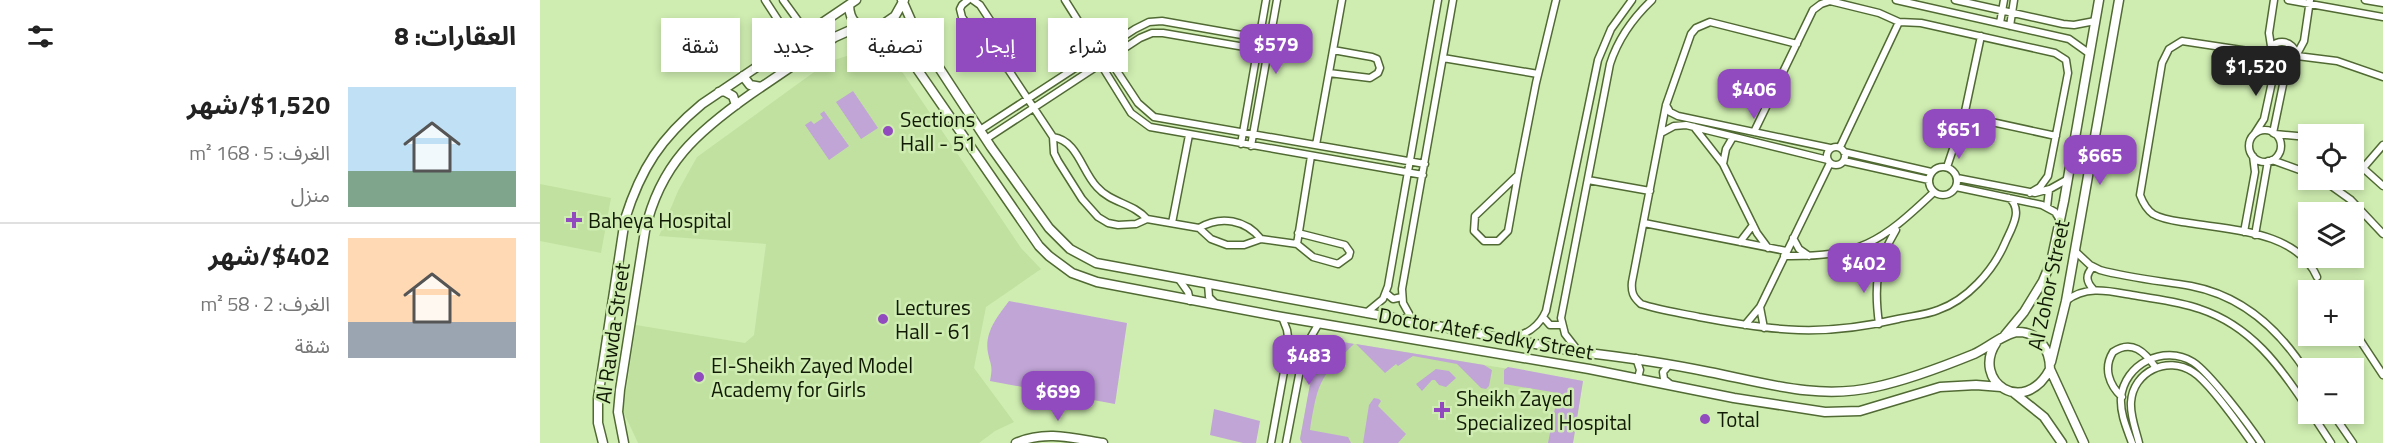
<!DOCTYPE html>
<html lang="ar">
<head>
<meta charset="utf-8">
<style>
	body { margin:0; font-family:"Titillium Web","Noto Sans Arabic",sans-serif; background:#f6f6f6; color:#222; direction:rtl; height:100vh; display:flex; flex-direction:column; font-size:22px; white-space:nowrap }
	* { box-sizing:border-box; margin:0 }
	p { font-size:20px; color:#767676 }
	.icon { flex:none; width:33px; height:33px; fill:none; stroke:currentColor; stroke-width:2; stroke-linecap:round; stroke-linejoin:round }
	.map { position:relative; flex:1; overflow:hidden; direction:ltr }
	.sheet { display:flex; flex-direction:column; background:#fff; width:540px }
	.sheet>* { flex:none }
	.guide { position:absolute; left:18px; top:18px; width:570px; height:54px; direction:rtl; display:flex; gap:12px }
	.tools { position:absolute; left:1758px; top:124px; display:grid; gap:12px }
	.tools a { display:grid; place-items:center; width:66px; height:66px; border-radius:0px; background:#fff; box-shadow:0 3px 9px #0003; font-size:30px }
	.price { position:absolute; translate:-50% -51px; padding:0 14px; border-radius:12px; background:#914bbf; color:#fff; font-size:20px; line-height:39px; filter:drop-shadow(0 2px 3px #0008) }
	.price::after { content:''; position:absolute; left:50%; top:36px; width:18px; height:14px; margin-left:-9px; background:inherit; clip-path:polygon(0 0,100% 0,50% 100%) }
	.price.selected { background:#222; color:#fff }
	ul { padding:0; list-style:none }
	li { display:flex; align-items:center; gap:18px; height:150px; padding:0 24px }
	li+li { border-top:2px solid #e0e0e0 }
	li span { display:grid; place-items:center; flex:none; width:168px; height:120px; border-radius:0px; color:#555 }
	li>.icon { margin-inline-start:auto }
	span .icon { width:72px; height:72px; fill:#fffc; stroke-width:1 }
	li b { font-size:26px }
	h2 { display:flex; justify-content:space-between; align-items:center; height:72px; padding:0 24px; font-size:26px }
	.chip { padding:0 21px; border-radius:0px; background:#fff; box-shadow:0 3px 9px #0003; font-size:21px; line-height:54px }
	.chip.selected { background:#914bbf; color:#fff }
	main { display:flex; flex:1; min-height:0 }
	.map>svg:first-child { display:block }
</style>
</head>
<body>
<main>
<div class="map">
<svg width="1843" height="443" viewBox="0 0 1843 443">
	<rect width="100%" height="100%" fill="#cfedb1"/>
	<path fill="#c0e1a0" d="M316 53 339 54 363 73 481 248 501 269 446 307 434 368 474 422 455 431 439 443H98L83 411 96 325 205 343 214 335 226 244 119 236 138 191 157 157 288 62Z
		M0 184 71 198 61 253 0 241Z
		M797 341 1043 381 1033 443H762L760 439 775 357Z"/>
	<path fill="#c0a5d6" d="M313 91 338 128 321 139 296 102Z
		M284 111 309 146 289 160 265 125 271 121 274 124 283 118 280 114Z
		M469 301 587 323 575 404 450 381C453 365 451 367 448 353 444 332 458 316 469 301Z
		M797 341 814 344C779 378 778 382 770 430L808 437 811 443H762L760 439 775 357Z
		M816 344 944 365 952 370 949 386 946 389 941 388 917 364 873 356 858 366 856 364 845 373Z
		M968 367 1043 381 1033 443H1008L1018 393 964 384V370Z
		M896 369 909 371 916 378 906 387 899 385 895 380H892L882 391 876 384Z
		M834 398 839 399 841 401 838 406 866 434 858 443H823L829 405Z
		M674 409 720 421 716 443H703L670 435Z"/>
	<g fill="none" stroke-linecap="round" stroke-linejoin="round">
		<g stroke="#516a34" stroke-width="9">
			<path id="street" d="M225 0 253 43
				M243 0 267 33
				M428 0 422 5 420 9 422 17 449 58 468 69 470 53 467 46 440 5 433 0
				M525 0 554 46 555 55 591 113 610 127 883 175
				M1356 0 1529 39 1550 54
				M1415 0 1523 24 1534 25 1555 21
				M1748 0 1843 17
				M1825 0 1843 3
				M1460 23 1464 0
				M1470 26 1474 0
				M1728 56a14 14 0 1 1 28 0a14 14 0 1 1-28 0Z
				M1257 44 1170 22 1156 28 1151 34 1126 105 1092 282C1091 292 1093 297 1101 304 1119 310 1140 313 1159 317 1235 331 1282 337 1358 319 1371 316 1386 315 1398 310 1427 300 1453 271 1465 243 1471 229 1484 210 1469 198
				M554 46 563 50 598 103 614 117 885 164
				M1731 46 1729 33 1734 0
				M364 49 363 41 365 37 377 34
				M1728 54 1642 41 1629 49 1622 63 1600 195C1603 203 1606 209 1613 214 1623 220 1637 221 1649 223 1691 230 1757 231 1777 277
				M1757 54 1764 41 1770 0
				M1757 56 1797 61 1843 77
				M903 58 998 74
				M468 69 513 137 514 153 518 161 542 199 558 217 568 223 578 225 596 224 607 219 659 228 671 239 687 245H704L721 239 757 244 773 257 798 264 809 256 810 252 805 245 758 233
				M789 73 830 78 838 73 840 68 837 59 832 57 793 50
				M1126 105 1130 112 1138 116 1290 148
				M1424 116 1516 136
				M1154 127 1183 164 1217 233 1228 248
				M440 130 595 29 609 22 622 21 730 40
				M1709 146a16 16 0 1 1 32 0a16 16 0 1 1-32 0Z
				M1214 132 1273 10 1281 4 1290 1 1339 13 1359 22 1381 23 1515 53 1526 60 1528 73 1508 176 1500 187 1490 193
				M1121 133 1134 126 1146 125 1288 160
				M1715 133 1724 119 1735 68
				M1733 133 1746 70
				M1735 134 1768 137
				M513 137C538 141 541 170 557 187 571 203 593 203 607 219
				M446 139 600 38 612 33H623L728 51
				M701 144 726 0
				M776 145 802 0
				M711 146 737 0
				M1287 156a9 9 0 1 1 18 0a9 9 0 1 1-18 0Z
				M1300 147 1359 22
				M1304 152 1391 172
				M1732 160 1768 173
				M1814 160 1843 186
				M1304 161 1389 180
				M1183 164 1186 149 1193 137
				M1389 181a14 14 0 1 1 28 0a14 14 0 1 1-28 0Z
				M1407 167 1424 116 1441 36
				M1824 167 1843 145
				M978 175 996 83 1016 0
				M978 175 968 231 958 241H944L934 231 935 216Z
				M1417 178 1495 193 1510 189 1528 179
				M1048 180 1110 191
				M1783 180 1811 200 1843 234
				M1416 187 1502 205 1515 212 1520 220
				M1507 207 1509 190
				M632 223 649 135
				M1104 223 1246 251
				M659 228C681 215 706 220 721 239
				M1704 232 1715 172 1713 156
				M1715 235 1728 161
				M1253 238 1259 249 1269 256
				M1200 242 1213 225
				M757 244 771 156
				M1321 247 1331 252 1340 266
				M1535 251 1550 265 1560 270C1589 278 1621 281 1651 286 1703 296 1741 331 1768 375
				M1244 256C1320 257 1340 243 1394 192
				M1553 267C1545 275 1546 282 1554 290
				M638 278 648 292 650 301
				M668 284 669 297 676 304
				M846 293 853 299 862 297
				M1526 301C1546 285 1569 291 1592 295 1614 299 1638 301 1660 309 1711 326 1740 366 1768 409
				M1220 307 1224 328
				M826 313 843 299 848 286 898 0
				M1003 317 1010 325H1022
				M873 321 863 303 862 289 913 0
				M1339 324C1334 286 1336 263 1356 230
				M1205 325 1220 307 1290 163
				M1816 334 1843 375
				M972 338C987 334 999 327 1006 311L1058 60 1071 29 1092 0
				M1039 352 1025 334 1021 318 1070 64C1078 39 1093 18 1112 0
				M1096 358 1100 370 1098 378
				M1129 383 1124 379 1123 372 1129 365
				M1760 396 1768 395
				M1582 397C1569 385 1563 368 1573 352 1592 339 1605 352 1616 368
				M1772 414 1791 443
				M1793 414 1813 443
				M731 443 749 344 747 330 742 317
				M746 443 764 349 779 323
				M1592 443C1587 429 1580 414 1581 398 1584 364 1624 344 1653 362 1670 373 1709 425 1721 443
				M1599 443C1596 430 1590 416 1591 402 1593 372 1627 355 1653 372 1669 382 1700 426 1712 443"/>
		</g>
		<g stroke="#516a34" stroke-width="11">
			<path id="secondary" d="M362 0 377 34 451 147 509 228 530 249 556 263 1039 352C1083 357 1126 363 1169 372 1225 383 1278 400 1335 387 1368 380 1402 367 1434 354 1447 348 1465 333 1478 332 1499 332 1510 350 1510 369 1484 418 1431 381 1456 343
				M309 5C310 31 327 25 345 33 352 37 358 43 364 50L499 246 509 256 532 273 557 282 742 317 1049 369 1194 398 1285 412 1320 411 1400 387 1436 385 1461 387
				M203 76 210 85 221 87
				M179 92 184 91 193 96 196 105
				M1534 142 1544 147 1554 144
				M1465 335 1484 312 1503 281 1511 262 1524 201 1559 0
				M1511 362 1526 301 1579 0
				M1510 369 1544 443
				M1474 393 1504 417 1522 443
				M63 443 58 423V398L85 219C101 168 121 138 162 104L316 0
				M84 443 78 412 80 390 105 231C120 164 157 132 211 94 239 75 267 56 295 37L313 29 342 25 355 16 364 0
				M476 443C505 430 533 438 563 443"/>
		</g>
		<use href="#street" stroke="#fff" stroke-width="6"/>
		<use href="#secondary" stroke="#fff" stroke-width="8"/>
	</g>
	<g fill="#914bbf" stroke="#cfedb1" stroke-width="2">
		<circle cx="348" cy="131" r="6"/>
		<path d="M31 211h6v6h6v6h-6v6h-6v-6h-6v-6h6z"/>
		<circle cx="343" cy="319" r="6"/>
		<circle cx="159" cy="377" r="6"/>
		<path d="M899 401h6v6h6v6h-6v6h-6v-6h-6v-6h6z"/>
		<circle cx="1165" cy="419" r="6"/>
	</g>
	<g text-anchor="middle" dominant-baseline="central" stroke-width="5" stroke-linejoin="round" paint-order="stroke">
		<g font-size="21" fill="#101a05" stroke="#cfedb1" text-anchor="start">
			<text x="360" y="119">Sections<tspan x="360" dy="24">Hall - 51</tspan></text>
			<text x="48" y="220">Baheya Hospital</text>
			<text x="355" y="307">Lectures<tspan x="355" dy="24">Hall - 61</tspan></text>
			<text x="171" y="365">El-Sheikh Zayed Model<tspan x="171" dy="24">Academy for Girls</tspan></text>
			<text x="916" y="398">Sheikh Zayed<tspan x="916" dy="24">Specialized Hospital</tspan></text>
			<text x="1177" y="419">Total</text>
		</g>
		<g font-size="21" fill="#101a05" stroke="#cfedb1">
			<text transform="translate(1508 285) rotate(-78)">Al Zohor Street</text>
			<text transform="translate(72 333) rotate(-82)">Al Rawda Street</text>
			<text transform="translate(946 333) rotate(10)">Doctor Atef Sedky Street</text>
		</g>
	</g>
</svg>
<div class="tools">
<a><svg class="icon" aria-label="locate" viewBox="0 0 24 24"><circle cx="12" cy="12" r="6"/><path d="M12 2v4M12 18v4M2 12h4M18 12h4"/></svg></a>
<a><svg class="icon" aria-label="layers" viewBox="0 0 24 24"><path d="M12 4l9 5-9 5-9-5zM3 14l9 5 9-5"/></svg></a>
<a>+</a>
<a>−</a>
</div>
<b class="price" style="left:736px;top:75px">$579</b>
<b class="price selected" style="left:1716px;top:97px">$1,520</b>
<b class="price" style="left:1214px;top:120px">$406</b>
<b class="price" style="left:1419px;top:160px">$651</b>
<b class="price" style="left:1560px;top:186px">$665</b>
<b class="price" style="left:1324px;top:294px">$402</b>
<b class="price" style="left:769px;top:386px">$483</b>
<b class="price" style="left:518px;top:422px">$699</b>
<div class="guide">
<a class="chip">شراء</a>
<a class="chip selected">إيجار</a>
<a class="chip">تصفية</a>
<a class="chip">جديد</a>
<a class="chip">شقة</a>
</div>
</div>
<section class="sheet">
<h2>العقارات: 8<svg class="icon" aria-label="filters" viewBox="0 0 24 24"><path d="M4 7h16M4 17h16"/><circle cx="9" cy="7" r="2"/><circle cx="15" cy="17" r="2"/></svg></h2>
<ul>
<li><span style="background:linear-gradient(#bfe0f5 70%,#7fa58c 0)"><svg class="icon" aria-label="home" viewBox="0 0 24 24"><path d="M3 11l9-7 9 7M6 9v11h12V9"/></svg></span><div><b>$1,520/شهر</b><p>الغرف: 5 · 168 m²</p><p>منزل</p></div></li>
<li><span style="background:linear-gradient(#ffd9b3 70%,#9aa5b1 0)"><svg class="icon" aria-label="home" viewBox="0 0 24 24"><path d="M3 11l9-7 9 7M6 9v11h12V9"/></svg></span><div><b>$402/شهر</b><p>الغرف: 2 · 58 m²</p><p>شقة</p></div></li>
</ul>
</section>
</main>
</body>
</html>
